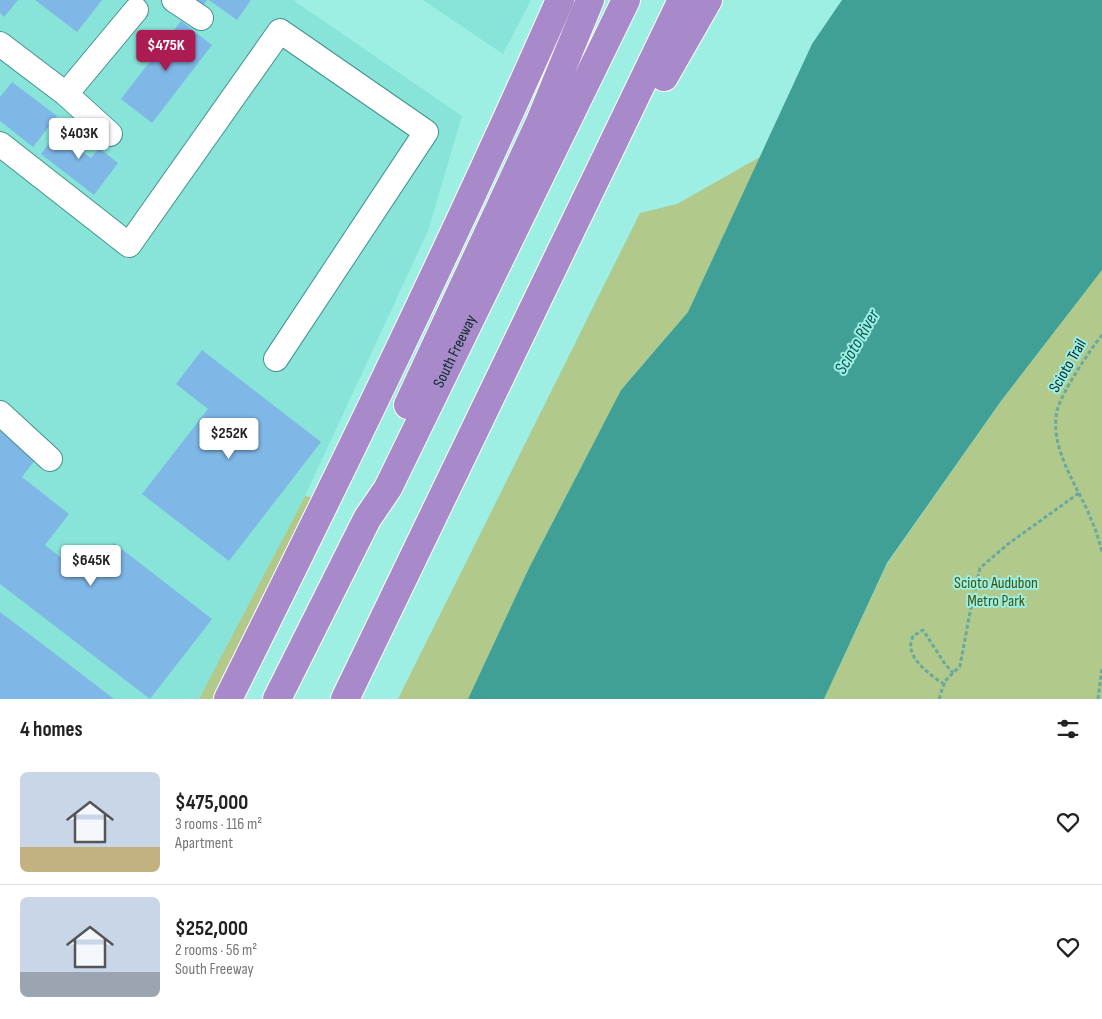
<!DOCTYPE html>
<html lang="en">
<head>
<meta charset="utf-8">
<style>
	body { margin:0; font-family:"Sofia Sans Condensed",sans-serif; background:#f2f2f2; color:#222; height:100vh; display:flex; flex-direction:column; font-size:19px; white-space:nowrap }
	* { box-sizing:border-box; margin:0 }
	p { font-size:16px; color:#767676 }
	.icon { flex:none; width:28px; height:28px; fill:none; stroke:currentColor; stroke-width:2; stroke-linecap:round; stroke-linejoin:round }
	.map { position:relative; height:699px; overflow:hidden }
	.drawer { display:flex; flex-direction:column; background:#fff; flex:1 }
	.drawer>* { flex:none }
	.price { position:absolute; translate:-50% -42px; padding:0 11px; border-radius:5px; background:#fff; color:#222; font-size:16px; line-height:32px; filter:drop-shadow(0 1px 2px #0008) }
	.price::after { content:''; position:absolute; left:50%; top:30px; width:15px; height:11px; margin-left:-8px; background:inherit; clip-path:polygon(0 0,100% 0,50% 100%) }
	.price.on { background:#ac1b52; color:#fff }
	ul { padding:0; list-style:none }
	li { display:flex; align-items:center; gap:15px; height:125px; padding:0 20px }
	li+li { border-top:1px solid #e0e0e0 }
	li span { display:grid; place-items:center; flex:none; width:140px; height:100px; border-radius:8px; color:#555 }
	li>.icon { margin-inline-start:auto }
	span .icon { width:60px; height:60px; fill:#fffc; stroke-width:1 }
	li b { font-size:21px }
	h2 { display:flex; justify-content:space-between; align-items:center; height:60px; padding:0 20px; font-size:21px }
	.map>svg:first-child { display:block }
</style>
</head>
<body>
<div class="map">
<svg width="1102" height="699" viewBox="0 0 1102 699">
	<rect width="100%" height="100%" fill="#9deee3"/>
	<path fill="#88e4d9" d="M0 0H293L462 116 428 231 305 496 199 699H0Z
		M423 0H531L503 54Z"/>
	<path fill="#b1c98a" d="M760 157 688 312 621 390 529 568 468 699H398L640 213 677 204Z
		M1102 270V699H824L887 564 1001 401Z
		M305 496 338 503 235 699H199Z"/>
	<path fill="#41a096" d="M842 0H1102V270L1001 401 887 563 824 699H468L529 568 621 390 688 312 812 44Z"/>
	<path fill="#7fb7e7" d="M0 0H18L4 17 0 13Z
		M35 0H102L77 32Z
		M186 0H207L200 10Z
		M209 0H251L237 20Z
		M181 21 212 45 152 123 121 99Z
		M12 82 57 116 33 147 0 121V97Z
		M64 123 86 139 79 149 91 158 99 148 118 163 94 195 41 154Z
		M202 350 321 442 229 561 142 494 208 409 176 384Z
		M0 431 36 459 22 477 69 514 45 545 87 578 114 543 212 619 150 699 0 584Z
		M0 612 41 643 114 699H0Z"/>
	<g fill="none" stroke-linecap="round" stroke-linejoin="round">
		<g stroke="#43938a" stroke-width="26">
			<path id="minor" d="M174 0 201 18
				M0 44 66 94 110 134
				M66 94 136 10
				M0 144 129 245 280 31 426 132 276 359
				M0 413 50 459"/>
		</g>
		<g stroke="#fff" stroke-width="30">
			<g id="highway">
				<path d="M664 77 708 0"/>
				<path d="M408 405 539 124 590 0"/>
				<path d="M228 699C343 468 456 236 560 0"/>
				<path id="s1" d="M277 699 367 519 388 488 626 0"/>
				<path d="M345 699 682 0"/>
			</g>
		</g>
		<path stroke="#68a9a0" stroke-width="3" stroke-dasharray="4 2.5" stroke-linecap="butt" d="M1102 335C1090 350 1061 393 1057 411 1049 449 1078 486 1091 519 1096 530 1099 541 1102 552
			M944 684C933 677 912 662 911 648 910 644 912 639 913 636L923 630 945 664 953 673
			M939 699 945 681 960 666 971 607 980 568 1008 544 1079 493
			M1098 699 1102 667"/>
		<use href="#minor" stroke="#fff" stroke-width="24"/>
		<use href="#highway" stroke="#a88aca" stroke-width="28"/>
	</g>
	<g text-anchor="middle" dominant-baseline="central" stroke-width="4" stroke-linejoin="round" paint-order="stroke">
		<g font-size="16" fill="#072a27" stroke="#9deee3">
			<text stroke="none"><textPath href="#s1" startOffset="391">South Freeway</textPath></text>
			<text transform="translate(1068 366) rotate(-60)">Scioto Trail</text>
		</g>
		<g font-size="16" fill="#3e530c" stroke="#9deee3">
			<text x="996" y="583">Scioto Audubon<tspan x="996" dy="18">Metro Park</tspan></text>
		</g>
		<g font-size="18" font-style="italic" fill="#055a53" stroke="#9deee3">
			<text transform="translate(857 342) rotate(-60)">Scioto River</text>
		</g>
	</g>
</svg>
<b class="price on" style="left:166px;top:72px">$475K</b>
<b class="price" style="left:79px;top:160px">$403K</b>
<b class="price" style="left:229px;top:460px">$252K</b>
<b class="price" style="left:91px;top:587px">$645K</b>
</div>
<section class="drawer">
<h2>4 homes<svg class="icon" aria-label="filters" viewBox="0 0 24 24"><path d="M4 7h16M4 17h16"/><circle cx="9" cy="7" r="2"/><circle cx="15" cy="17" r="2"/></svg></h2>
<ul>
<li><span style="background:linear-gradient(#c9d6e8 75%,#c2b280 0)"><svg class="icon" aria-label="home" viewBox="0 0 24 24"><path d="M3 11l9-7 9 7M6 9v11h12V9"/></svg></span><div><b>$475,000</b><p>3 rooms · 116 m²</p><p>Apartment</p></div><svg class="icon" aria-label="heart" viewBox="0 0 24 24"><path d="M12 20l-8-8c-3-5 5-10 8-4 3-6 11-1 8 4z"/></svg></li>
<li><span style="background:linear-gradient(#c9d6e8 75%,#9aa5b1 0)"><svg class="icon" aria-label="home" viewBox="0 0 24 24"><path d="M3 11l9-7 9 7M6 9v11h12V9"/></svg></span><div><b>$252,000</b><p>2 rooms · 56 m²</p><p>South Freeway</p></div><svg class="icon" aria-label="heart" viewBox="0 0 24 24"><path d="M12 20l-8-8c-3-5 5-10 8-4 3-6 11-1 8 4z"/></svg></li>
</ul>
</section>
</body>
</html>
